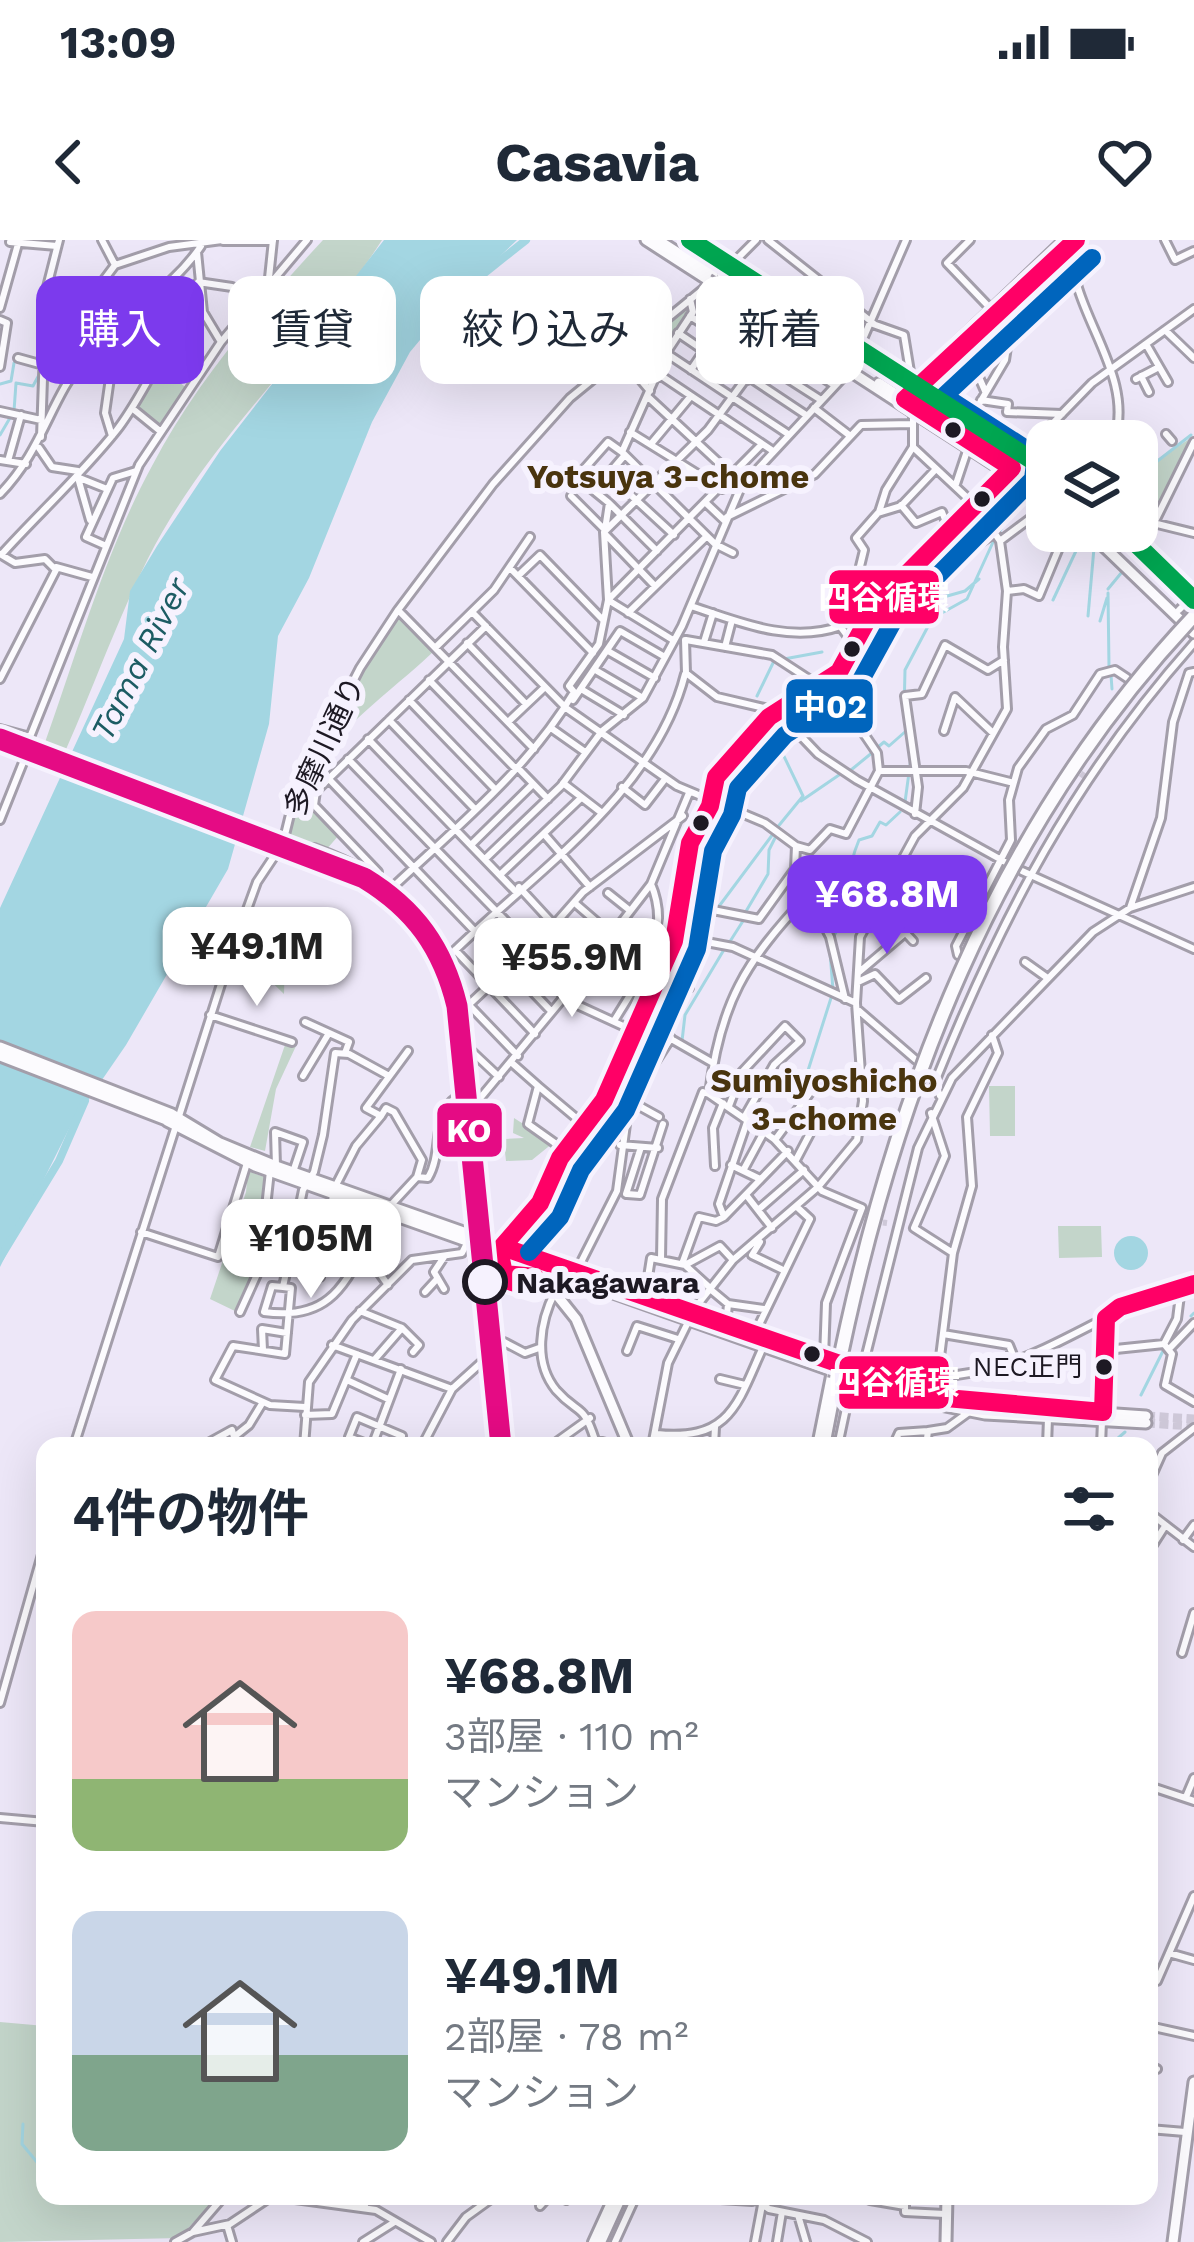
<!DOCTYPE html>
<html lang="ja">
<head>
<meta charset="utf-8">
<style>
	body { margin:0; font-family:"Work Sans","Noto Sans JP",sans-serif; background:#f6f6f7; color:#1f2937; height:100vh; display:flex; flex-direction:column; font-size:45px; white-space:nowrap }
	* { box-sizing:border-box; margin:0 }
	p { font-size:39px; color:#747a83 }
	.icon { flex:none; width:66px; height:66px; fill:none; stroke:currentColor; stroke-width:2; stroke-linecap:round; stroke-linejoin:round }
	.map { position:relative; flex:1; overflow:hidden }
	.drawer { position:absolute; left:36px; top:1197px; width:1122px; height:768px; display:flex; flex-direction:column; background:#fff; border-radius:24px; box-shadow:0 12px 48px #0002 }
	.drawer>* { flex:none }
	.banner { position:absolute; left:36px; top:36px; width:1122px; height:108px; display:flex; gap:24px }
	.fabs { position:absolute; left:1026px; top:180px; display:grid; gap:24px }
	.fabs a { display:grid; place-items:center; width:132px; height:132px; border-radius:24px; background:#fff; box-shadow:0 12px 48px #0002; font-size:60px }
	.price { position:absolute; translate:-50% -102px; padding:0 27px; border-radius:24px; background:#fff; color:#222; font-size:39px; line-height:78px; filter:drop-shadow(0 3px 6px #0008) }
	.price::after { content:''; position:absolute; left:50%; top:72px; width:36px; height:27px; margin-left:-18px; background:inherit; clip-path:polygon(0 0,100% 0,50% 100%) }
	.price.on { background:#7c3aed; color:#fff }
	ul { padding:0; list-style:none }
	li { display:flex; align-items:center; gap:36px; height:300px; padding:0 36px }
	li span { display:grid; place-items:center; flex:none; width:336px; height:240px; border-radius:24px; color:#555 }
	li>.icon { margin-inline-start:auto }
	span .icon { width:144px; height:144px; fill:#fffc; stroke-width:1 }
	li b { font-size:51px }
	h2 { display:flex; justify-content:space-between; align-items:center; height:144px; padding:0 36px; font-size:51px }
	.pill { padding:0 42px; border-radius:24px; background:#fff; box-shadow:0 12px 48px #0002; font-size:42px; line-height:108px }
	.pill.on { background:#7c3aed; color:#fff }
	.status { display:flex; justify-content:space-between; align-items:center; height:84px; padding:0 60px; background:#fff; direction:ltr }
	.status svg { height:33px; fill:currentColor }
	header { display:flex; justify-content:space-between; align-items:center; height:156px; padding:0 36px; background:#fff; font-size:54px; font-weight:700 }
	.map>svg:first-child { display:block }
</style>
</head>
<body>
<div class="status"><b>13:09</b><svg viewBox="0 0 49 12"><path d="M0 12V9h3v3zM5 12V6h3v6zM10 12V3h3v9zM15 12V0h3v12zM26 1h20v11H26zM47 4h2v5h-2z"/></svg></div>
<header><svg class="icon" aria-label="back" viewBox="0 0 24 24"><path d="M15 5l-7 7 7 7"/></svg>Casavia<svg class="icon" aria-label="heart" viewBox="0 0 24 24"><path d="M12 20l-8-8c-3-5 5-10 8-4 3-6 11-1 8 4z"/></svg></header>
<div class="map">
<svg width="1194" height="2002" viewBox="0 0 1194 2002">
	<rect width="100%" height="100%" fill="#ede7f8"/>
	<path fill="#c3d5ca" d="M323 0H382C319 99 231 179 170 279 130 343 96 443 64 514L43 508C77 414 104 314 152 226 196 142 259 69 323 0Z
		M690 66 659 124 633 107Z
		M161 128 188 149 160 188 133 169Z
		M1191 198 1156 267 1138 250 1144 243 1137 248 1139 231 1144 235V228Z
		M400 375 435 410C401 444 324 497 312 538 308 548 314 554 312 565L339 595 326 610 289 600C303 518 355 443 400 375Z
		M247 687 279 699 285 717 284 754 254 725 236 719Z
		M286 802 296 806 276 849 265 911 250 907Z
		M989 846H1015V896H990Z
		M514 878 553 903 532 920 506 921 505 912 480 914 478 892 503 889 505 899 524 898 513 893Z
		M248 931 267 938 257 1029 237 1072 210 1059 246 952Z
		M1058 986H1101L1102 1017 1059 1018Z
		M0 1782 45 1786V1956H218L179 1998 0 2002Z"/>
	<path fill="#a3d6e2" d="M384 0H517L450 64 410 112 372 182 309 338 278 396 269 484 228 629 126 805 71 885 0 1027V668L124 399 130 351 157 306 220 211Z
		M1114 1013a17 17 0 1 1 34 0a17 17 0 1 1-34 0Z"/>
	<path fill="#ede7f8" d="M60 519 249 591 246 596 57 524Z"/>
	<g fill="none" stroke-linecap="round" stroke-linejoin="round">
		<path stroke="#a3d6e2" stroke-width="3" d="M0 144 11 141 14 123
			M0 195 14 171 16 143 33 146 40 133
			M1137 249 1151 226 1191 195
			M984 260 1001 259
			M990 281 999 275 1005 255 1022 249
			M999 293 1015 259 1030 255
			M1139 319 1150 286
			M1108 349 1122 332
			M1108 353 1109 427
			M933 360 965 351 979 339
			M1053 360 1083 296
			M940 374 967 359 994 300
			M1088 376 1094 308
			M1100 381 1107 358
			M852 416 891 396 926 358
			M784 419 822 412
			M1111 435 1112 449
			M757 456 774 421
			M904 473 905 430 934 375
			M768 483 803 556 776 589
			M877 508 884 502 889 506 906 491
			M851 530 873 512
			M801 561 839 535
			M905 562 911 518
			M717 669 773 594
			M745 673 768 634 769 610 776 596
			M833 698C854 659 843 637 859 600L872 596 880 582 886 585 900 572
			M729 703 743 681
			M830 712 833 750
			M682 801 685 775 725 708
			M805 840 831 758
			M1191 1076 1194 1073
			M1168 1103 1176 1090
			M1032 1110 1052 1101
			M1141 1155 1164 1109
			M1109 1206 1125 1192
			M23 1884 22 1904 41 1927"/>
		<path stroke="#a3d6e2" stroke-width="8" d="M467 47 526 0
			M0 1018 59 921 85 861"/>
		<path stroke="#cec8d8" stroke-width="6" stroke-dasharray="6 3" stroke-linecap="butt" d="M1066 523 1087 538
			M865 980 887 983"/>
		<path stroke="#cec8d8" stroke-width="9" stroke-dasharray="9 4.5" stroke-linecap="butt" d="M1146 1176 1194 1179
			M1146 1183 1194 1186"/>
		<g stroke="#a39eaa" stroke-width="12">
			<path id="minor" d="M102 0 115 25
				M768 0 873 83
				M970 0 947 23 991 69
				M1165 0 1175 20 1194 11
				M223 1H273
				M10 2 57 6
				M1069 3C1075 17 1073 33 1078 48 1093 97 1132 148 1114 201
				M197 12 203 72 221 102
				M115 25 169 7 222 0
				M722 34 756 0
				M269 38 273 0
				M103 41 115 25
				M198 42 232 47
				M690 59 693 72 666 113 622 212 715 304 733 313
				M0 68 18 4
				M690 76 821 160
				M0 80 7 83 0 127
				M45 84 85 118
				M873 84 904 95 912 144
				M1165 90 1194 118
				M678 93 747 140
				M772 104 834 145
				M1146 104 1168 142
				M965 105 985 151
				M618 113 650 151
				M666 113 788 194
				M89 114 98 127 111 131 105 173 112 196
				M860 115 907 131
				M18 118 47 126
				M691 130 735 64
				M657 133 773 211
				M1141 136 1149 152
				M749 137 806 175
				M1136 139 1159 127
				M647 156 733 236
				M981 160 1008 164 1007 172 1062 174
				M814 168 849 195
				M133 169 160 191
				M0 171 41 180
				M630 192 722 249
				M1166 194 1172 201
				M41 197 46 51 59 0
				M967 200 975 171 1005 120 1012 74 1073 22
				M651 204 691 156
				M39 208 52 227 78 231
				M0 220 26 224
				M8 221 21 175
				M609 235 674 295
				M77 237 107 249
				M78 238 90 280
				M956 244 968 208
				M594 251 624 216
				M0 254C43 210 50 159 85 118 120 76 169 53 201 6
				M571 256 603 288
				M609 263 657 311
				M707 264 726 282
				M901 265 916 283 942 272 950 292
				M879 272 886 250 913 207
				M727 277 815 234 861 185 912 184
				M1137 279 1194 293
				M1154 283 1194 202
				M605 290 609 263 577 237 608 202 622 212
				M606 295 655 346
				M1000 301 1047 266
				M104 305 86 297 113 238 136 231
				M937 309 975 306 995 293
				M2 314C38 274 81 235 116 191 149 149 160 102 203 72
				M922 321 935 351
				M56 327 92 337
				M510 328 593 413
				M518 336 540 315 603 380
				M1007 351 1024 349 1039 356 1066 291
				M691 366C739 382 790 404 841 386
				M398 370 534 509
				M1179 370 1194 355
				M473 373 566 468 677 546 765 583 796 606 795 629 830 697 845 759
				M628 373 707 296
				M673 400 608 360 604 292 708 190 781 91
				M685 400 686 433 717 457 777 471 818 514 857 540 1007 623
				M686 400 772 415 821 447
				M704 402 713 373
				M467 403 526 464
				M854 405 834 378 853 355 864 310 856 298 878 273 901 266 936 229
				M436 407 494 350 530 297
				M725 407 732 380
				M608 411 655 438
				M597 431 643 458
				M0 439 56 330 45 319 15 323 0 314
				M429 440 515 528
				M825 443 867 470 860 488 877 513 879 531
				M581 449 624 475
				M409 460 494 548
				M573 460 620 391 665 417
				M389 480 474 568
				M508 482 545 447
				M551 488 585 512
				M0 489 30 497 139 225 221 102 307 0
				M944 491 955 457 993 493
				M368 499 515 651
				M348 519 531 707
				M517 527 548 559
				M328 538 551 771
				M563 543 602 573
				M622 547 645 565 665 539
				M915 574 918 547 905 456 922 454 945 405 988 430 1004 420
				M0 580 26 515
				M544 594 590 647
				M471 605 533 544
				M796 606 810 610 830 589 846 594 879 531H966L1010 542
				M314 608C389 635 441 673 459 755L485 999
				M485 619 561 546 602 491 643 458 682 386 741 247 849 131 906 0
				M1022 631 1194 709
				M378 632 314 565 316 551 486 386
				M501 634 581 558
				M394 646C458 586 530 527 574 452L569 446 599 404 608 360 762 204
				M886 649 913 662 947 655 968 668
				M608 653 628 669
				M913 662 901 688 913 701
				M576 664 620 702
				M1130 668 1161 578 1173 482 1189 433 1194 432
				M554 685 583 652 683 576
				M636 694 621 683 651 644 689 553
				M693 697 713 670 759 679 795 629
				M455 710 535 794
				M958 715 956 706 1011 600 1009 560 1018 528 1046 489 1073 475 1100 434 1115 430 1127 438
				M448 717C532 634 655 554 685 434
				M1025 722 1046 737
				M664 724 689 748
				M858 733 905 693
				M858 742 875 734 899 759 926 738
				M527 745 563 710 586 734
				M562 758 634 791
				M469 765 518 816
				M857 769 916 820
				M462 771 554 685 519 647
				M210 775 292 802
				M638 780 713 823
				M614 781C640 738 673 695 651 644
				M305 782 349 802 345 813
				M465 805 499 837
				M408 811 366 868 381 876 386 868 394 872 422 920 417 937
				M512 823 538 846 528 884 566 911
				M303 836 329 793
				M538 846 588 888
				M608 851 629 862
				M709 854 774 899 822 951 862 968 826 1063 824 1118
				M940 856 935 842C1002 676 1074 538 1194 403
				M630 861 659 877
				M729 866 742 832 785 786 800 801 774 825 745 876
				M472 868 569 751 633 695 681 690 701 701 733 707 856 763
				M931 873 945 916 914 988 953 1013
				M796 875 815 884 796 920
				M775 900 812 850
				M620 905 658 908
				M731 925 760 939
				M276 926 275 892 303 902 293 932
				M715 926 713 888 723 863
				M744 929 764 892
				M335 947 356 906 381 876
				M626 954 641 907
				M627 954 640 955 663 884
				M747 956 772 988
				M360 964 361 1007 388 1045
				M391 965 417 937 428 938C444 911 430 876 457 857
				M758 970 804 930
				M724 977 788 911
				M141 992 218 1017 247 923
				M760 1002 752 1015 781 1029
				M472 1005 494 1201
				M500 1015 504 1034 535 1037V1049L499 1038C496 1028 499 1016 502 1007L540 963 560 918 604 860 674 701 690 603 710 566 716 537 769 477 839 432 875 366 1092 143 1194 69
				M661 1019 662 959 703 852 709 854C720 763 745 722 807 656
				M682 1024 699 977 716 981 724 977 719 964 748 879
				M685 1025 720 1006 733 1020
				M576 1032 617 951 629 862 671 798
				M320 1037 333 955
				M283 1047 272 1046 264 1072C343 1083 348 1028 385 973
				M444 1049 434 1032 444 1017
				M710 1049 728 1064 726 1085
				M425 1052 437 1039
				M555 1052C540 1081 533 1122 556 1150 579 1176 583 1162 595 1200L617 1206
				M645 1056 651 1018 685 1025 709 1047
				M728 1064 764 1069
				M360 1071 402 1088 419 1105 413 1112
				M240 1072 259 1030 270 931
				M943 1094 1009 1105 1015 1120
				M754 1095 810 979 797 967
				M1164 1104 1172 1114 1165 1145 1194 1162
				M1164 1104 1177 1079 1181 1047
				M332 1105 452 1149
				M1170 1108 1194 1083
				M263 1110 262 1089 287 1093
				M1106 1110 1164 1104
				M627 1111 637 1086 678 1099
				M375 1119 402 1088
				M862 1131 918 908 952 838 1093 692 1130 668 1194 647
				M720 1139 745 1145
				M349 1141 388 1159
				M915 1151C933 1134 971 1135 995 1128 1066 1106 1122 1060 1194 1044
				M935 1157 953 1013 972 946 967 877 998 813 992 795
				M489 1163 500 1161 505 1206
				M305 1167 270 1165 215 1140 233 1106 285 1114 291 1048 283 1047 303 950 314 932 323 895 335 813 349 814 389 836
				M305 1175 332 1174 357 1114
				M657 1194C730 1201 737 1165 763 1107
				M178 1205 180 1206
				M74 1206 229 719 257 642 283 603 295 554 360 428 398 370 493 244 570 158 707 46
				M203 1206 232 1190 234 1197
				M237 1206 234 1197 249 1185 263 1162
				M304 1206 309 1142 352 1080 412 1020 462 1013 467 1003
				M372 1206 349 1197 357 1177 402 1196
				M372 1206 401 1129
				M422 1206 452 1149 504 1102 525 1113 539 1108
				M551 1206 590 1178
				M652 1206 668 1123 695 1068 733 1020 818 947 857 900 863 861 856 763 860 697 915 596 963 548 1007 469 1003 407 1007 351 1000 301 976 266 913 207V173
				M714 1206 715 1187
				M816 1206 831 1131
				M838 1206 852 1140
				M893 1206 899 1193 928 1191
				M926 1206 928 1191 947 1188 969 1172
				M1047 1206 1048 1178
				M1101 1206 1106 1078
				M1149 1242 1162 1213 1194 1188
				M1155 1277 1194 1307
				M1183 1300 1194 1285
				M1149 1311 1165 1286
				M1182 1413 1194 1373
				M0 1463 45 1304
				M1149 1546 1194 1561
				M1186 1557 1194 1538
				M0 1578 45 1582
				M1169 1713 1194 1720
				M1157 1741 1194 1656
				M1149 1786 1194 1796
				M1149 1835 1151 1827 1157 1829
				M1149 1889 1185 1892
				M273 1956 376 1970 431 2002
				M358 1956 366 1968
				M673 1956 752 1961
				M751 1956 769 1969 824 1980 867 2002
				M905 1956V1972L945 1974
				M566 1960 567 1956
				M870 1960 905 1966
				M540 1966 549 1956
				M798 1975 806 2002
				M227 1985 232 2002
				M193 1992 230 1984 272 1956
				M175 2002 193 1992 224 1956
				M363 2002 393 1983
				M447 2002 466 1977 495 1956
				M592 2002 613 1956
				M615 2002 636 1956
				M755 2002 762 1965
				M777 2002 782 1972"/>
		</g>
		<g stroke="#a39eaa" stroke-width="15">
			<path id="major" d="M646 0 708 40
				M658 0 713 35
				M722 34 839 117
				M707 45 759 78
				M756 70 1047 259
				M879 143 1047 252
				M899 158 1065 0
				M903 161 1076 0
				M1088 291 1194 393
				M0 807 172 874 220 903 276 926 915 1151 981 1165 1146 1176
				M0 816 169 881
				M167 881 255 926 915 1160 985 1174 1146 1183
				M548 1027 552 1049 576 1079 629 1206
				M946 2002 947 1956
				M1173 2002 1194 1842"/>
		</g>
		<g stroke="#a39eaa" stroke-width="18">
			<path id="highway" d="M823 1206 836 1139
				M599 2002 620 1956"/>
		</g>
		<use href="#minor" stroke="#fcfbfe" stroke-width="6"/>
		<use href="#major" stroke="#fcfbfe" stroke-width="9"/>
		<use href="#highway" stroke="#fcfbfe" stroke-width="12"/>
		<g stroke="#a39eaa" stroke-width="15" stroke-linecap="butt">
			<path id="major-bridge" d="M708 40 756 70"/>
		</g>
		<g stroke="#a39eaa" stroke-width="18" stroke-linecap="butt">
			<path id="highway-bridge" d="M836 1139C892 858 994 588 1194 376"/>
		</g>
		<use href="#major-bridge" stroke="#fcfbfe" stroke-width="9"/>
		<use href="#highway-bridge" stroke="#fcfbfe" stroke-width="12"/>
		<g stroke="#f6f2fe" stroke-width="27">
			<path id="bus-1" d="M514 1011 935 1157 1103 1172 1106 1078 1120 1067 1194 1044
				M500 1014 504 1034 535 1037V1049L499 1038C497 1027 499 1017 502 1007L540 963 560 918 604 860 674 701 690 603 710 566 716 537 769 477 839 432 875 366 1012 228 905 159 1076 0"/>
		</g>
		<g stroke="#f6f2fe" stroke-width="27">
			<path id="bus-2" d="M529 1012 560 977 581 930 626 870 697 709 713 611 732 575 738 548 785 495 856 449 894 380 1033 239 1035 223 1029 211 944 156 1092 18"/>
		</g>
		<g stroke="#f6f2fe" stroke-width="27">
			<path id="bus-3" d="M690 0 1047 230
				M1123 291 1194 360"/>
		</g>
		<use href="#bus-1" stroke="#f06" stroke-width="18"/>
		<use href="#bus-2" stroke="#0065bd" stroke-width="18"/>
		<use href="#bus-3" stroke="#00a651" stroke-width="18"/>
		<g stroke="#f6f2fe" stroke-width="30">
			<path id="rail-1" d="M0 499 364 638C415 669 443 708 457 766L501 1206"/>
		</g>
		<use href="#rail-1" stroke="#e50b84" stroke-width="21"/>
	</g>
	<g fill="#1d1923" stroke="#f6f2fe" stroke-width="4.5">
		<circle cx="953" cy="190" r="10"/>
		<circle cx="982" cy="259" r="10"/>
		<circle cx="852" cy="409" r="10"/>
		<circle cx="701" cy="583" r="10"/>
		<circle cx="812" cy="1114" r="10"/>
		<circle cx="1104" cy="1127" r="10"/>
	</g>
	<circle fill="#f6f2fe" stroke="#1d1923" stroke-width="6" cx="485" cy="1042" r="20"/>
	<g text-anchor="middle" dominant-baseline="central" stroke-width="12" stroke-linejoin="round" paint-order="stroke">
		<g font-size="27" fill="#1d1923" stroke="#f6f2fe" text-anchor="end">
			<text x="1082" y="1127">NEC正門</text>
		</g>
		<g font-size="30" fill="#1d1923" stroke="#f6f2fe">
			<text transform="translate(324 506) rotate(-65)">多摩川通り</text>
		</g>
		<g font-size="30" font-weight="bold" fill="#1d1923" stroke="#f6f2fe" text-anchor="start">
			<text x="516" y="1042">Nakagawara</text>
		</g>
		<g font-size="33" font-weight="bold" fill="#49340e" stroke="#f6f2fe">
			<text x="668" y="236">Yotsuya 3-chome</text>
			<text x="824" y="840">Sumiyoshicho<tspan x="824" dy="38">3-chome</tspan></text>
		</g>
		<g font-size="33" font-style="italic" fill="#1c5c63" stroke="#f6f2fe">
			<text transform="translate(140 419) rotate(-63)">Tama River</text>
		</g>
	</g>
	<g stroke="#f6f2fe" stroke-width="4.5">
		<rect x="827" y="328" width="114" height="58" rx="12" fill="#f06"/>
		<rect x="784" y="437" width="91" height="58" rx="12" fill="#0065bd"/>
		<rect x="435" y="861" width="69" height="58" rx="12" fill="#e50b84"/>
		<rect x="837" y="1114" width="114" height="57" rx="12" fill="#f06"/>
	</g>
	<g font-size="33" text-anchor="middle" font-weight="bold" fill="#fff">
		<text x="884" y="369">四谷循環</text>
		<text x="830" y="478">中02</text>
		<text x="469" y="902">KO</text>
		<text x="894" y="1154">四谷循環</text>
	</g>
</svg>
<div class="fabs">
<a><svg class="icon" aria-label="layers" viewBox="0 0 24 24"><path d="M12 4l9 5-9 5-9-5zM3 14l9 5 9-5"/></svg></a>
</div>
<b class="price on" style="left:887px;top:717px">¥68.8M</b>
<b class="price" style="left:257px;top:769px">¥49.1M</b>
<b class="price" style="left:572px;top:780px">¥55.9M</b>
<b class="price" style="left:311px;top:1061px">¥105M</b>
<div class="banner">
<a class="pill on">購入</a>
<a class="pill">賃貸</a>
<a class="pill">絞り込み</a>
<a class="pill">新着</a>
</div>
<section class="drawer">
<h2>4件の物件<svg class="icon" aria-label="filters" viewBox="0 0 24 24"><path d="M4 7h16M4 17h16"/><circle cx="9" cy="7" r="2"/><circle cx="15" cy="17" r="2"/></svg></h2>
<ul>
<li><span style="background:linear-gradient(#f6c9c9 70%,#8fb573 0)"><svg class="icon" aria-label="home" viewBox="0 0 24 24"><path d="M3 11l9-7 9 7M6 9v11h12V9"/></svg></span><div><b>¥68.8M</b><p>3部屋 · 110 m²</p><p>マンション</p></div></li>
<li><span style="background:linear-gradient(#c9d6e8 60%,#7fa58c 0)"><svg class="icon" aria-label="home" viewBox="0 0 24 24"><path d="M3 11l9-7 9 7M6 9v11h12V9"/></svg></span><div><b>¥49.1M</b><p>2部屋 · 78 m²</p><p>マンション</p></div></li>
</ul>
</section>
</div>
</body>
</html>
